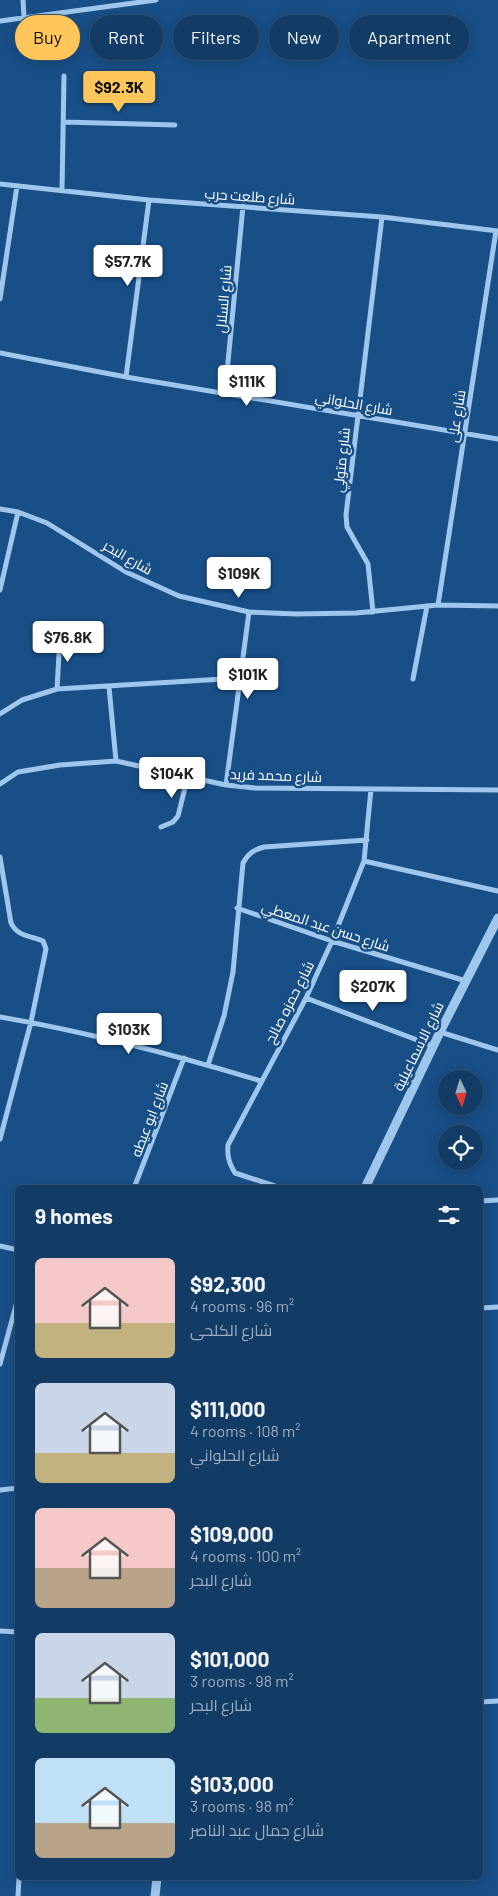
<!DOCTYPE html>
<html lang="en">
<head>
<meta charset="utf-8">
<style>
	body { margin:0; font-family:Barlow,Cairo,sans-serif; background:#1f466e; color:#f1f3f6; height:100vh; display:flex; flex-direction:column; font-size:19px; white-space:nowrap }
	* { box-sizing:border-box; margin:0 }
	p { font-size:16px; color:#9cadbf }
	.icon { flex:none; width:28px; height:28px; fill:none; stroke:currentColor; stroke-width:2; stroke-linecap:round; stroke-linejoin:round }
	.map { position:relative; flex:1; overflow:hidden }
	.side { position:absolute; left:15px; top:1185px; width:468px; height:695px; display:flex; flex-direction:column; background:#123b65; border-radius:8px; box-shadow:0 2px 12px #0003,0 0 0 1px #315579 }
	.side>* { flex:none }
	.guide { position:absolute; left:15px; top:15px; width:469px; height:45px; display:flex; gap:10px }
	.needle { width:32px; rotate:176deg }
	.fabs { position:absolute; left:438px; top:1070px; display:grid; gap:10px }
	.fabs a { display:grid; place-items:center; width:45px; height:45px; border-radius:50%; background:#123b65; box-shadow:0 2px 12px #0003,0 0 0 1px #315579; font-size:25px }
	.price { position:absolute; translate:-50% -42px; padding:0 11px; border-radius:5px; background:#fff; color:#222; font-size:16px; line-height:32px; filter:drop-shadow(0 1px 2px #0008) }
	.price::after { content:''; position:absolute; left:50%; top:30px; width:15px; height:11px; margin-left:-8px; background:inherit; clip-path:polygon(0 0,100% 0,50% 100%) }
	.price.current { background:#ffc65b; color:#111 }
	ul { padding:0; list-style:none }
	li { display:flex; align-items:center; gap:15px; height:125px; padding:0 20px }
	li span { display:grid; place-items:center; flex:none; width:140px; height:100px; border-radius:8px; color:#555 }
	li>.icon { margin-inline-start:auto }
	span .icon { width:60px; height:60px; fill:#fffc; stroke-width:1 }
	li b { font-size:21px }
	h2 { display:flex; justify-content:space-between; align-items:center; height:60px; padding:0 20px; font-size:21px }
	.pill { padding:0 18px; border-radius:22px; background:#123b65; box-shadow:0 2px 12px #0003,0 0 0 1px #315579; font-size:18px; line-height:45px }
	.pill.current { background:#ffc65b; color:#111 }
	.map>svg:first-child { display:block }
</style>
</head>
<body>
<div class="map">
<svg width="498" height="1896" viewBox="0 0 498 1896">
	<rect width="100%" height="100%" fill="#184f87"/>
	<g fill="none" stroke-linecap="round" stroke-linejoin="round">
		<path stroke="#9fc7ed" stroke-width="5" d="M23 0 24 17
			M0 21 156 0
			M63 122 175 125
			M0 184 149 200 382 217 498 231
			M62 190 64 76
			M0 299 17 186
			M0 353 126 377 498 439
			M126 377 149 200
			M225 393 243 206
			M0 509 18 512 47 523 126 572 179 596 249 612 296 614 356 613 438 605 498 606
			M0 590 18 512
			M438 605 496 231
			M373 612 368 564 347 527 346 515 382 217
			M413 679 427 606
			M109 687 116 761
			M57 689 60 636
			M0 714 22 700 57 689 240 678
			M0 784 18 772 60 765 116 761 226 785 255 788 498 790
			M226 785 249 612
			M161 827 173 822 178 816 188 776
			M0 857 11 923C18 937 29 935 43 941L46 949 31 1022 0 1139
			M364 861 498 891
			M237 908 332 941 466 981
			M306 998 433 1046
			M0 1017C88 1032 175 1055 261 1081
			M440 1032 498 1050
			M208 1065 224 1016 233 972 243 863C248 854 253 850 264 847L367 840
			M134 1188 184 1058
			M281 1188 235 1173C229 1163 227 1156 228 1145L306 998 332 941 364 861 371 789
			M480 1201 498 1200
			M0 1246 18 1250
			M480 1308 498 1307
			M0 1364 18 1298
			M0 1490 18 1488
			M0 1631 18 1632
			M480 1702 498 1701
			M18 1896 19 1878"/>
		<path stroke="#9fc7ed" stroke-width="9" d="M365 1188 440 1032 498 918
			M155 1896 157 1878"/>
	</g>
	<g text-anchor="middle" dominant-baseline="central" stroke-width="5" stroke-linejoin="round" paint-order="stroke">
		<g font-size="14" fill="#fff" stroke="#184f87">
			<text transform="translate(250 196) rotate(4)">شارع طلعت حرب</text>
			<text transform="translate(223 299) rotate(-85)">شارع السلال</text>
			<text transform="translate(354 403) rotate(10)">شارع الحلواني</text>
			<text transform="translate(456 416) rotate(-81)">شارع على</text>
			<text transform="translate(341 460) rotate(-84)">شارع متولي</text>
			<text transform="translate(128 557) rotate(30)">شارع البحر</text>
			<text transform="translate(276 775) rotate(2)">شارع محمد فريد</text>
			<text transform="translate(326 926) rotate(18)">شارع حسن عبد المعطي</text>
			<text transform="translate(289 1002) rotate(-63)">شارع حمزه صالح</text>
			<text transform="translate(418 1046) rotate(-64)">شارع الاسماعيلية</text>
			<text transform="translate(149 1119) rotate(-69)">شارع ابو عيطه</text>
		</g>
	</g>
</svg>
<div class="fabs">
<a><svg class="needle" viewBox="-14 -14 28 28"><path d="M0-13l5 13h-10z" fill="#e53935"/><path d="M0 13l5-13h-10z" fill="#9cadbf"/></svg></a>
<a><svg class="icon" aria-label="locate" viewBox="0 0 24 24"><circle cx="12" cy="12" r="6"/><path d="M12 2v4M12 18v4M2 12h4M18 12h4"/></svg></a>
</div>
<b class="price current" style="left:119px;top:113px">$92.3K</b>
<b class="price" style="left:128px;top:287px">$57.7K</b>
<b class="price" style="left:247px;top:407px">$111K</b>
<b class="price" style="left:239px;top:599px">$109K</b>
<b class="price" style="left:68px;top:663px">$76.8K</b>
<b class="price" style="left:248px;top:700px">$101K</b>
<b class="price" style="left:172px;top:799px">$104K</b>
<b class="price" style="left:373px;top:1012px">$207K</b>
<b class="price" style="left:129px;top:1055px">$103K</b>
<div class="guide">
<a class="pill current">Buy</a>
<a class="pill">Rent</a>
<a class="pill">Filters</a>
<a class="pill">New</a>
<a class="pill">Apartment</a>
</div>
<section class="side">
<h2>9 homes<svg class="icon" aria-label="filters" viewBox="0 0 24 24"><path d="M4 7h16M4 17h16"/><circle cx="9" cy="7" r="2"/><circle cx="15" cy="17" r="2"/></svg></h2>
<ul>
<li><span style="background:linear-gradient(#f6c9c9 65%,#c2b280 0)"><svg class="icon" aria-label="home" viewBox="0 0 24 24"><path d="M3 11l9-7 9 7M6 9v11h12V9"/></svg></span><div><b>$92,300</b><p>4 rooms · 96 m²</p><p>شارع الكلحى</p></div></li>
<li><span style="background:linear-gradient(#c9d6e8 70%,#c2b280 0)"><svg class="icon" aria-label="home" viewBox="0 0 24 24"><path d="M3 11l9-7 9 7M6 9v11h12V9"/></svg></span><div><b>$111,000</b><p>4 rooms · 108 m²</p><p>شارع الحلواني</p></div></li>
<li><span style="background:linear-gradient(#f6c9c9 60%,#b9a48a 0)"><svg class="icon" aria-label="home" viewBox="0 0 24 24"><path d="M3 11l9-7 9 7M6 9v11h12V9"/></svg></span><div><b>$109,000</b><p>4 rooms · 100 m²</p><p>شارع البحر</p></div></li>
<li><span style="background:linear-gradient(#c9d6e8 65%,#8fb573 0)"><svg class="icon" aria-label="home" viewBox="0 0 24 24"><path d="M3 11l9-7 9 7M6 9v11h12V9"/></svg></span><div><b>$101,000</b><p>3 rooms · 98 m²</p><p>شارع البحر</p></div></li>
<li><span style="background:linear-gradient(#bfe0f5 65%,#b9a48a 0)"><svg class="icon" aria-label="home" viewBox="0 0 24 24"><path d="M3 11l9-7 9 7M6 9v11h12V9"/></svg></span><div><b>$103,000</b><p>3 rooms · 98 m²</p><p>شارع جمال عبد الناصر</p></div></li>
</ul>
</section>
</div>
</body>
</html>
